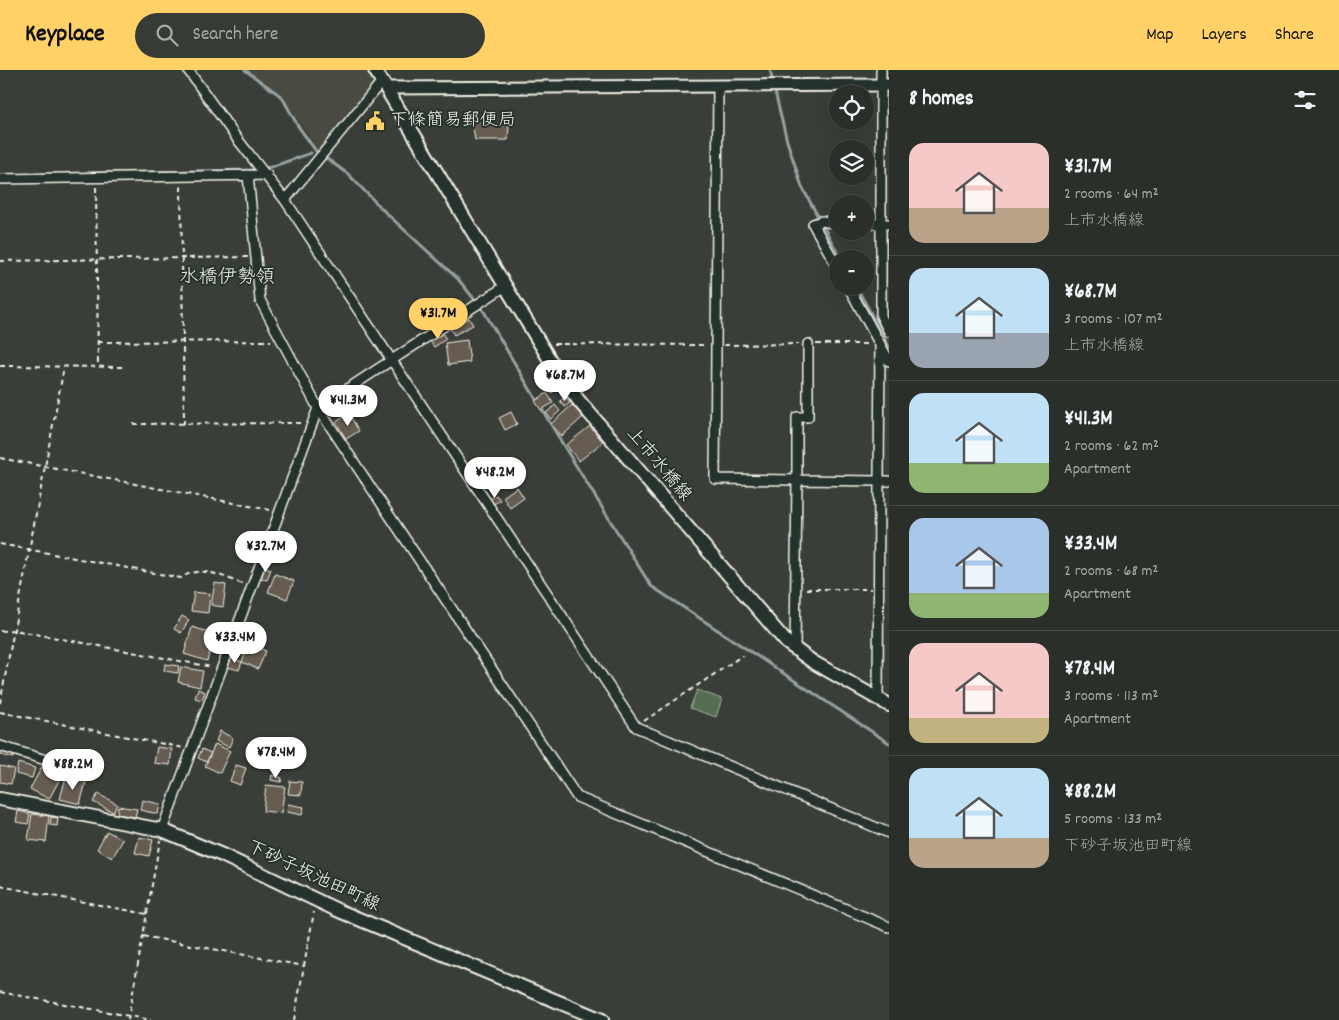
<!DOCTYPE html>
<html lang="en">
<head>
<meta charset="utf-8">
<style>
	body { margin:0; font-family:Dekko,"Klee One",sans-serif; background:#373b36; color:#f1f3f6; height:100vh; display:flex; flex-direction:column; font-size:19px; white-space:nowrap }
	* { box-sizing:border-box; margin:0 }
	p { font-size:16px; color:#a6a9a8 }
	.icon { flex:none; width:28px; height:28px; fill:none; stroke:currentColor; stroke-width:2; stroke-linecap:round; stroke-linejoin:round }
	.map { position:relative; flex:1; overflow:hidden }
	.details { display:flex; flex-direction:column; background:#2b2f2a; width:450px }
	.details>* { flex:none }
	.fabs { position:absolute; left:829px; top:15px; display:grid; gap:10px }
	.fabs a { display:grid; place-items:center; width:45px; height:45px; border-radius:50%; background:#2b2f2a; box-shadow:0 5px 20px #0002,0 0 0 1px #474a47; font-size:25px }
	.price { position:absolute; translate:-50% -42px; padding:0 11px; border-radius:18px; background:#fff; color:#222; font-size:16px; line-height:32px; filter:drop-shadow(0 1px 2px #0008) }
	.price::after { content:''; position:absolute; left:50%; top:30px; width:15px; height:11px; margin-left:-8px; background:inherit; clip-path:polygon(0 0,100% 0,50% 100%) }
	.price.on { background:#ffd166; color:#111 }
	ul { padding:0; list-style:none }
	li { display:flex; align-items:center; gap:15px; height:125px; padding:0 20px }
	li+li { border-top:1px solid #474a47 }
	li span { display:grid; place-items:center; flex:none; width:140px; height:100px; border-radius:15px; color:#555 }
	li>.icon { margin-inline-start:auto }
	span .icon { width:60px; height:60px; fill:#fffc; stroke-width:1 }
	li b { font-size:21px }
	h2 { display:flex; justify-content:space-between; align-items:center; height:60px; padding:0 20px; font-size:21px }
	header { display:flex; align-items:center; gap:30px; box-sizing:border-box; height:70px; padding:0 25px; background:#ffd166; color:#111 }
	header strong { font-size:24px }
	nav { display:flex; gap:28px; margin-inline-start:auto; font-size:18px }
	.search { width:350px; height:45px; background:#373b36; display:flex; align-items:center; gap:12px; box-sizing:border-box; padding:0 18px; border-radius:28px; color:#a6a9a8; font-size:19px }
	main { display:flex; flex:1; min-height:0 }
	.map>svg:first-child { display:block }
</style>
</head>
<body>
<header>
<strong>Keyplace</strong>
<div class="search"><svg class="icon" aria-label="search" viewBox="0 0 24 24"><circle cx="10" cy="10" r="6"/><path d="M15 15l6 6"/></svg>Search here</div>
<nav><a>Map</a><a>Layers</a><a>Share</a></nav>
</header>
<main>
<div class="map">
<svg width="889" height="950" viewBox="0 0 889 950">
	<rect width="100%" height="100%" fill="#393f38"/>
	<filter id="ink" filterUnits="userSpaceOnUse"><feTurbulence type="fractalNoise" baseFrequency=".02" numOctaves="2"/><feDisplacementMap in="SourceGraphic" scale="10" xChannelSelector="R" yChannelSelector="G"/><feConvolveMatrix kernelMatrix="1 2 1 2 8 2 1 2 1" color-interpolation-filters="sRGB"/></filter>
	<g filter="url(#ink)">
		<path fill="#494b43" d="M249 0H367L374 12 318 80 283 26Z"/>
		<path fill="#576d51" stroke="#a6af9c" d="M697 620 722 629 716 647 690 638Z"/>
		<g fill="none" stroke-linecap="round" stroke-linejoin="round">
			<path stroke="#95a1a2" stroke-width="3" d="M245 0 282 27 298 56 316 81 348 104 386 143 458 209 483 240 565 378 651 516 889 673
				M770 0 773 12
				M774 18 787 71 802 117 841 189
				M42 104 251 100 271 97 311 83
				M856 216 889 277"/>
		</g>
		<path fill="#665c51" stroke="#f4f1e8" d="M479 47H484L487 51H492V54L509 55 508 70H475L472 51H477Z
			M469 248 473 255 454 265 450 258Z
			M442 263 446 269 434 277 430 271Z
			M467 270 470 292 448 295 445 273Z
			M553 312 558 317 552 323 547 318Z
			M547 323 553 333 541 340 535 331Z
			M565 327 570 333 565 337 560 331Z
			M340 330 346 340 341 343 335 333Z
			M555 335 560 341 551 349 546 343Z
			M572 335 583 347 562 366 551 354Z
			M511 342 517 354 505 360 499 348Z
			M349 344 359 361 346 369 336 352Z
			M590 356 603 372 579 391 566 375Z
			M517 417 524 428 510 438 503 427Z
			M496 425 500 430 494 434 490 429Z
			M265 497 271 499 267 510 261 508Z
			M275 504 294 511 287 529 268 522Z
			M215 513 226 515 223 537 211 535Z
			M194 522 210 524 208 543 191 541Z
			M182 546 189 550 181 563 174 559Z
			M192 557 215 564 207 591 184 584Z
			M240 564 247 567 244 576 237 573Z
			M249 574 266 581 258 599 242 592Z
			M231 588 242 592 239 600 228 597Z
			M165 594 179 596 178 603 164 601Z
			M181 597 203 601 200 617 178 612Z
			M198 619 205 622 202 630 195 628Z
			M220 661 233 668 229 677 216 671Z
			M215 674 230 681 220 703 205 696Z
			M157 677 172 679 170 695 154 693Z
			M56 678 77 688 73 698 52 688Z
			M202 679 211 683 207 692 198 688Z
			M1 681 14 684 13 688 0 685Z
			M18 693 35 698 32 708 16 704Z
			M43 695 62 705 49 729 30 719Z
			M236 695 246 698 240 715 230 711Z
			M0 696 14 699 11 714 0 712Z
			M272 705 282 708 281 712 271 710Z
			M66 707 86 712 80 734 60 729Z
			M290 711 302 712 301 725 288 724Z
			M266 715 285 717 281 743 263 741Z
			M98 724 117 734 113 742 93 732Z
			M142 730 160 734 158 744 140 740Z
			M288 734 304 737 302 745 287 742Z
			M118 736 137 739 135 747 117 744Z
			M18 741 30 744 28 754 16 752Z
			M32 744 49 746 46 772 28 770Z
			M51 747 58 748 57 756 50 755Z
			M107 761 123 770 112 788 97 779Z
			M139 767 153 770 149 786 135 783Z"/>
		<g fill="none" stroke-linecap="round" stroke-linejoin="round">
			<g stroke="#f4f1e8" stroke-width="12">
				<path id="minor" d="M188 0 235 66 285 130 636 657 889 763
					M881 0V246L889 262
					M718 16 715 409 797 410 795 579
					M248 105 260 230 318 338 577 727 889 857
					M0 109 267 105
					M285 130 382 11
					M838 154 822 151 813 154 838 198
					M865 154H889
					M848 216 889 291
					M808 274V347H797V410L879 411 880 274
					M878 629 879 411H889
					M0 676 49 691
					M162 760 318 338 504 217"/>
			</g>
			<g stroke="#f4f1e8" stroke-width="15">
				<path id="tertiary" d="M388 18 889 15"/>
			</g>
			<g stroke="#f4f1e8" stroke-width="16">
				<path id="secondary" d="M375 0 556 300 579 331 787 573 813 592 889 635
					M0 729 162 760 222 785 337 840 602 950"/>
			</g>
			<path stroke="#f4f1e8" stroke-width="2" stroke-dasharray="5 4" stroke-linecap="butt" d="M181 116 184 354
				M96 117 98 297
				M0 191 248 187
				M98 272 271 271
				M554 274 707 275
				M816 274H869
				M724 275 799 274
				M0 296 125 297
				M133 354 303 353
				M0 388 270 440
				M0 474 181 508C201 494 223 507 243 514
				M806 519H871
				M0 561 14 560 212 597
				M0 633 64 297
				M0 642 184 678
				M644 651 743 585
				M0 816 147 844
				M143 866 304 896
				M0 922 151 950
				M128 950 160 770
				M294 950 314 842"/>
			<use href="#minor" stroke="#26332d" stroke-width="9"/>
			<use href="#tertiary" stroke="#26332d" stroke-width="11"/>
			<use href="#secondary" stroke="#26332d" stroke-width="12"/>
		</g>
	</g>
	<defs>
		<g id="civic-bare" transform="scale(1.5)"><path d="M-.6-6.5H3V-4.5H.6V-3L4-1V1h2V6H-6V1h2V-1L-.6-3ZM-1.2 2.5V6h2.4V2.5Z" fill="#ffd166" stroke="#26332d" stroke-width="2.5" paint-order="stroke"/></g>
	</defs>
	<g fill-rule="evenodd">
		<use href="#civic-bare" x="375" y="51"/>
	</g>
	<g text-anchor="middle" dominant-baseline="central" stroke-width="4" stroke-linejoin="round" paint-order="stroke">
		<g font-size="18" fill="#f4f1e8" stroke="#26332d" text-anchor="start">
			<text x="390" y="51">下條簡易郵便局</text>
		</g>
		<g font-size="18" fill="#f4f1e8" stroke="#26332d">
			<text transform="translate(658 395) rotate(50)">上市水橋線</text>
			<text transform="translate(313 807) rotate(25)">下砂子坂池田町線</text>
		</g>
		<g font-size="19" fill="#f4f1e8" stroke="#26332d">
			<text x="227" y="208">水橋伊勢領</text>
		</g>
	</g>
</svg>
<div class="fabs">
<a><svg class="icon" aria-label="locate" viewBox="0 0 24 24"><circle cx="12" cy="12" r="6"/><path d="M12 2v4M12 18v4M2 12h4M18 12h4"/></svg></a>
<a><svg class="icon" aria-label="layers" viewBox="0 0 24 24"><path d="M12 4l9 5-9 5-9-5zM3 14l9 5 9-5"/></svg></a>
<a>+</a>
<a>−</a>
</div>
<b class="price on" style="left:438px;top:270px">¥31.7M</b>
<b class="price" style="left:565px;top:332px">¥68.7M</b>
<b class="price" style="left:348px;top:357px">¥41.3M</b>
<b class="price" style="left:495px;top:429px">¥48.2M</b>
<b class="price" style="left:266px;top:503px">¥32.7M</b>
<b class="price" style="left:235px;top:594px">¥33.4M</b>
<b class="price" style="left:276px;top:709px">¥78.4M</b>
<b class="price" style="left:73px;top:721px">¥88.2M</b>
</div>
<section class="details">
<h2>8 homes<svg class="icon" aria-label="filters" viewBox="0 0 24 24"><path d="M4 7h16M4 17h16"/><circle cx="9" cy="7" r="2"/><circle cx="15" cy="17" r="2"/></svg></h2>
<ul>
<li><span style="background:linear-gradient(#f6c9c9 65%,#b9a48a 0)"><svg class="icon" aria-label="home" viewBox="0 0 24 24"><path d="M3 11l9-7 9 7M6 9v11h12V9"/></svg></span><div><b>¥31.7M</b><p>2 rooms · 64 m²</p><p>上市水橋線</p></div></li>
<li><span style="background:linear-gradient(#bfe0f5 65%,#9aa5b1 0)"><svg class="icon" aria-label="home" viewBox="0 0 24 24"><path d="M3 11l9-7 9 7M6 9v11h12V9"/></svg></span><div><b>¥68.7M</b><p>3 rooms · 107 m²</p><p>上市水橋線</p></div></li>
<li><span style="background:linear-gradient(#bfe0f5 70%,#8fb573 0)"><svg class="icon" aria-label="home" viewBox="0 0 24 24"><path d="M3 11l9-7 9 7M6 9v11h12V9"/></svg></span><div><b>¥41.3M</b><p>2 rooms · 62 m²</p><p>Apartment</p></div></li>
<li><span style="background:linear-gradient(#a9c7e8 75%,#8fb573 0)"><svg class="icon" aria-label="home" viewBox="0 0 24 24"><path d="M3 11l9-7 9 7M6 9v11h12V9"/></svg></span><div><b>¥33.4M</b><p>2 rooms · 68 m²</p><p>Apartment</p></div></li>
<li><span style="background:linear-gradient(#f6c9c9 75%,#c2b280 0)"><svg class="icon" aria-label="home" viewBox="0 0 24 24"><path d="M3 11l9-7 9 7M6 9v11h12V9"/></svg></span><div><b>¥78.4M</b><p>3 rooms · 113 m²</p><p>Apartment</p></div></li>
<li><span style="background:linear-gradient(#bfe0f5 70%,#b9a48a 0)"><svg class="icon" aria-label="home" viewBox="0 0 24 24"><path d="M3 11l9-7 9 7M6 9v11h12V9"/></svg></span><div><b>¥88.2M</b><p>5 rooms · 133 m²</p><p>下砂子坂池田町線</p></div></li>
</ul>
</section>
</main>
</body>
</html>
